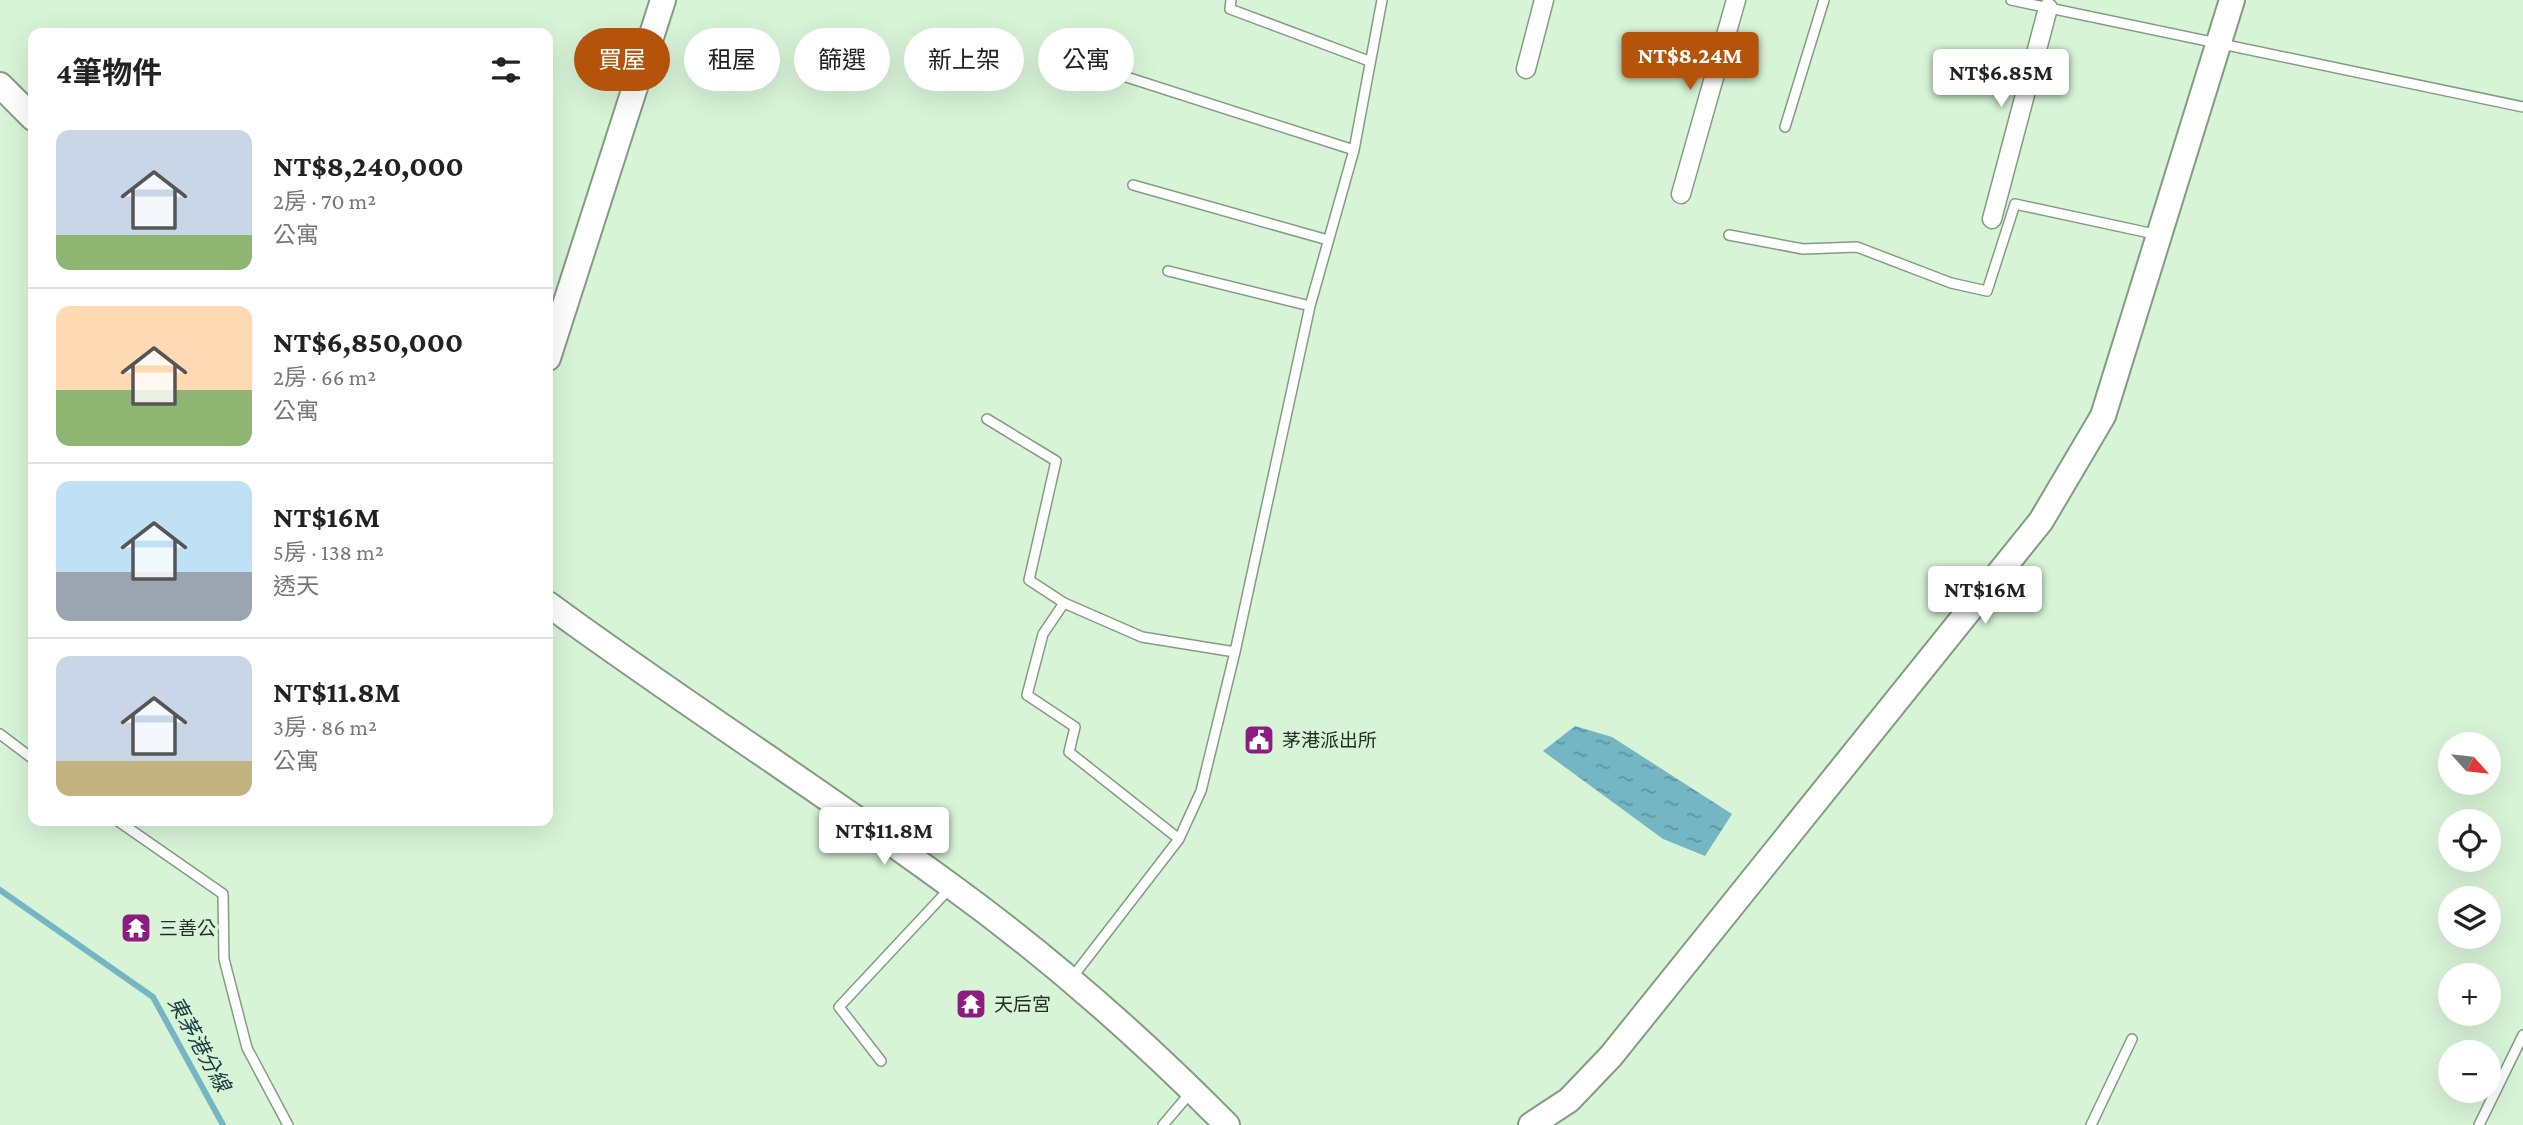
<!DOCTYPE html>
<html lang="zh-TW">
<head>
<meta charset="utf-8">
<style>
	body { margin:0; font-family:"Crimson Pro","Noto Sans TC",serif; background:#f2f2f2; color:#222; height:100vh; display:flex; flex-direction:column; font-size:26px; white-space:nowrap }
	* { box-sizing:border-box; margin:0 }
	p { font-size:23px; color:#767676 }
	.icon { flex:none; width:38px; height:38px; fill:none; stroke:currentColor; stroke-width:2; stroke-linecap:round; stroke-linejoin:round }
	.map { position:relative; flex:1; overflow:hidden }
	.panel { position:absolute; left:28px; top:28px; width:525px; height:798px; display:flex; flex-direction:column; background:#fff; border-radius:14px; box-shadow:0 7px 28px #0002 }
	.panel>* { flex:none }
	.hud { position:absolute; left:574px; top:28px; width:665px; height:63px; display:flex; gap:14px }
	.needle { width:46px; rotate:117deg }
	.tools { position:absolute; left:2438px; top:732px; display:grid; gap:14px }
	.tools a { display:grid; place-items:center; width:63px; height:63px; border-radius:50%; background:#fff; box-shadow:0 7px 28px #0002; font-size:35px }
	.price { position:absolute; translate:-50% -60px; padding:0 16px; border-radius:7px; background:#fff; color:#222; font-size:23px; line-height:46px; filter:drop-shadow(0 2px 4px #0008) }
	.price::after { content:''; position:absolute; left:50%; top:42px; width:21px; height:16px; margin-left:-10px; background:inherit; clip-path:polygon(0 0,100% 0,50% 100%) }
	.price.active { background:#b45309; color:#fff }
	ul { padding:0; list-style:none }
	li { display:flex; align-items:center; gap:21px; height:175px; padding:0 28px }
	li+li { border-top:2px solid #e0e0e0 }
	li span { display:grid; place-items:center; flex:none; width:196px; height:140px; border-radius:14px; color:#555 }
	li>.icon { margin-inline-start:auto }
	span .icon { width:84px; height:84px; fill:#fffc; stroke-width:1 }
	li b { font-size:30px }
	h2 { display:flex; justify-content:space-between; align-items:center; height:84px; padding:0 28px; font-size:30px }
	.pill { padding:0 24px; border-radius:32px; background:#fff; box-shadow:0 7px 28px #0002; font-size:24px; line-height:63px }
	.pill.active { background:#b45309; color:#fff }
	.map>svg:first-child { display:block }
</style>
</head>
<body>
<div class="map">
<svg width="2523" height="1125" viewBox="0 0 2523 1125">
	<defs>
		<pattern id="water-ripples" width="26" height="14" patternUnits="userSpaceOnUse" patternTransform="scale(1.75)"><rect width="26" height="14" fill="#74b6c4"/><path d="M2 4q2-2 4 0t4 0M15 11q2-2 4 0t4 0" fill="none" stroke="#5f949f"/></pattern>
	</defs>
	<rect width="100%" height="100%" fill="#d8f4d7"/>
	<path fill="url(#water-ripples)" d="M1575 726 1612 737 1732 814 1705 856 1663 839 1543 751Z"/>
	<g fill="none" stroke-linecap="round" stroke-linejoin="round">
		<path stroke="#74b6c4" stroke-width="6" d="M0 890 153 997 223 1125"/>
		<g stroke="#839c82" stroke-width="12">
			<path id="lane" d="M1231 0 1230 9 1369 61
				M2011 0 2523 107
				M1117 74 1354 150
				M1785 127 1824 0
				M1133 185 1328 240
				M1729 235 1803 249 1857 247 1951 283 1987 291 2015 204 2159 235
				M1168 271 1310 306
				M987 419 1056 461 1029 580 1064 603 1142 637 1235 652
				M1064 603 1043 634 1027 695 1075 727 1069 752 1179 839
				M0 734 33 759
				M118 821 223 894 224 959 247 1048 288 1125
				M1071 979 1179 839 1201 791 1235 652 1310 306 1354 150 1382 0
				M881 1061 839 1007 951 887
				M1163 1125 1191 1092
				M2091 1125 2132 1039
				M2479 1125 2523 1035"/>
		</g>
		<g stroke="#839c82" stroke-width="21">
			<path id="street" d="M1526 69 1544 0
				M1681 194 1736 0
				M1992 219 2048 8"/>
		</g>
		<g stroke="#839c82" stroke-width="28">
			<path id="secondary" d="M0 85 33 118
				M548 358 663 0
				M548 604C680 701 819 789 951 886 1049 957 1142 1039 1227 1125
				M1531 1125 1569 1100 1611 1056 2041 521 2103 416 2232 0"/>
		</g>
		<use href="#lane" stroke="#fff" stroke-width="9"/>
		<use href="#street" stroke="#fff" stroke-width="18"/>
		<use href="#secondary" stroke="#fff" stroke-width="24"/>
	</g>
	<defs>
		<g id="civic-square" transform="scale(1.575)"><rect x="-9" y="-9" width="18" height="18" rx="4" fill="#8c1c80" stroke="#d8f4d7"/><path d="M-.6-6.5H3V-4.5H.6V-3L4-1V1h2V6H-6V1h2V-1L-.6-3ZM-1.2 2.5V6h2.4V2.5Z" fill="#fff"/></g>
		<g id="temple-square" transform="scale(1.575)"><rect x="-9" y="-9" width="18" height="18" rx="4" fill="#8c1c80" stroke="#d8f4d7"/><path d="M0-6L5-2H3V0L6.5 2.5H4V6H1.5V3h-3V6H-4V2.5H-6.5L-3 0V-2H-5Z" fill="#fff"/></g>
	</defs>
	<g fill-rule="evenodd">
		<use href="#civic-square" x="1259" y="740"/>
		<use href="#temple-square" x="136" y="928"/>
		<use href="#temple-square" x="971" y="1004"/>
	</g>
	<g text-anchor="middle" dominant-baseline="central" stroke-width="7" stroke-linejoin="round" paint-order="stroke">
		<g font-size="19" fill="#242f24" stroke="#d8f4d7" text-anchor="start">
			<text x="1282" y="740">茅港派出所</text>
			<text x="159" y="928">三善公</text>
			<text x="994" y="1004">天后宮</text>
		</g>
		<g font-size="21" font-style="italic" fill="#17383f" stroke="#d8f4d7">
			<text transform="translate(199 1044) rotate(61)">東茅港分線</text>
		</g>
	</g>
</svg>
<div class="tools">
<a><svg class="needle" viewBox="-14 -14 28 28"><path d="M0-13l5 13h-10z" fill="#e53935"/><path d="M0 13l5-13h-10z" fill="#767676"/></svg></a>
<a><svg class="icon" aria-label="locate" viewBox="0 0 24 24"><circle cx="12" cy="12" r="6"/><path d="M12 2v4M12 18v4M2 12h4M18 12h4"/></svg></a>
<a><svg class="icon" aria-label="layers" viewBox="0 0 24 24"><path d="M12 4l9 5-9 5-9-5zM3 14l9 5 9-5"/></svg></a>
<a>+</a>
<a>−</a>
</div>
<b class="price active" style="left:1690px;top:92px">NT$8.24M</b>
<b class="price" style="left:2001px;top:109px">NT$6.85M</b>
<b class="price" style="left:1985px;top:626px">NT$16M</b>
<b class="price" style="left:884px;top:867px">NT$11.8M</b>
<div class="hud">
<a class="pill active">買屋</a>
<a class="pill">租屋</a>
<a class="pill">篩選</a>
<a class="pill">新上架</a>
<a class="pill">公寓</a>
</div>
<section class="panel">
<h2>4筆物件<svg class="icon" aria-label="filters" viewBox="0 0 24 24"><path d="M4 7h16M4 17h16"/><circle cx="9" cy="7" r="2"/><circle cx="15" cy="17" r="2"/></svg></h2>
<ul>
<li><span style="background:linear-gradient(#c9d6e8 75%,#8fb573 0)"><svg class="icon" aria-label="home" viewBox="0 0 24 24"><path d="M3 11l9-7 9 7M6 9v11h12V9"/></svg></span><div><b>NT$8,240,000</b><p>2房 · 70 m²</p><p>公寓</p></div></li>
<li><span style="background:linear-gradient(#ffd9b3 60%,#8fb573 0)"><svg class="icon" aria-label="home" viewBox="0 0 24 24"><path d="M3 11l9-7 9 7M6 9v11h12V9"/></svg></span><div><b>NT$6,850,000</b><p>2房 · 66 m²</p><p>公寓</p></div></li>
<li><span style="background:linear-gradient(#bfe0f5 65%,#9aa5b1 0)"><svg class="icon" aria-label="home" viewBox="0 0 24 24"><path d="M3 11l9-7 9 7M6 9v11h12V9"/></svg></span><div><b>NT$16M</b><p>5房 · 138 m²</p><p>透天</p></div></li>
<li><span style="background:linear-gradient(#c9d6e8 75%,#c2b280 0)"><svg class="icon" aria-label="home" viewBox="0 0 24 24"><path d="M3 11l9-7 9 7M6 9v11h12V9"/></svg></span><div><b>NT$11.8M</b><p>3房 · 86 m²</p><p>公寓</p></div></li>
</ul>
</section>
</div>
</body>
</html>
